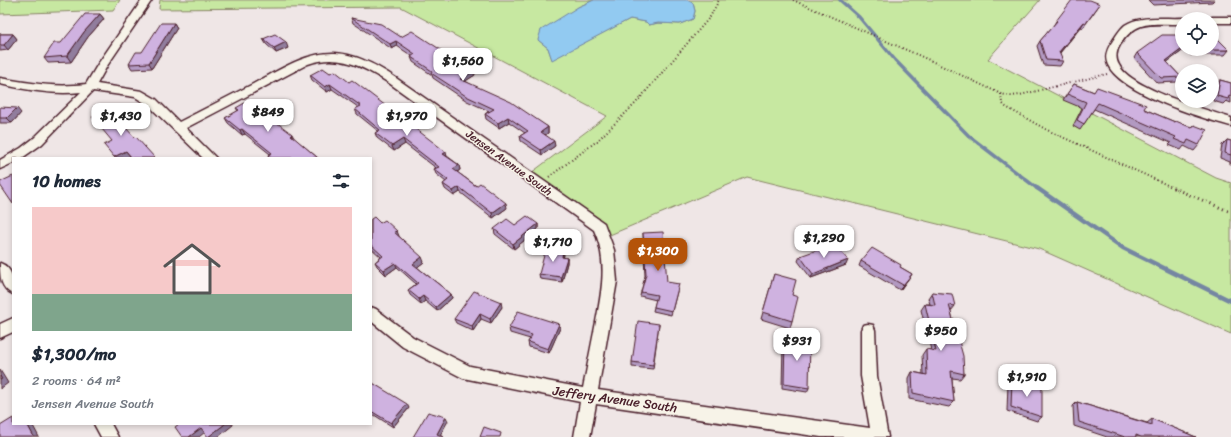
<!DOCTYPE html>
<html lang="en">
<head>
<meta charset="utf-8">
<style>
	body { margin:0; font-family:Sriracha,sans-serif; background:#f6f6f7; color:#1f2937; height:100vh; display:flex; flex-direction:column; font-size:15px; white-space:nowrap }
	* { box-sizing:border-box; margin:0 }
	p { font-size:13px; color:#747a83 }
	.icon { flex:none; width:22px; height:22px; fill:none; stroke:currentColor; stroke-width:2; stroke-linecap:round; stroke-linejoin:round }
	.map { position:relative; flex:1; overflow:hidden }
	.details { position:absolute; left:12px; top:157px; width:360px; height:268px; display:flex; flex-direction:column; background:#fff; border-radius:0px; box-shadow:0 2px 6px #0003 }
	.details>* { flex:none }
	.buttons { position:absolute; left:1175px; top:12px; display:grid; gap:8px }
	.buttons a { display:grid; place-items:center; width:44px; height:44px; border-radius:50%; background:#fff; box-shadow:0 2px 6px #0003; font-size:20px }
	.price { position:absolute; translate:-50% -34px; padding:0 9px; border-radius:8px; background:#fff; color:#222; font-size:13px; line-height:26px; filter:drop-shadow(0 1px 2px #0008) }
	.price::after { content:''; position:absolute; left:50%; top:24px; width:12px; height:9px; margin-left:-6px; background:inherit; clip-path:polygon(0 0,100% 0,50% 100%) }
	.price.selected { background:#b45309; color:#fff }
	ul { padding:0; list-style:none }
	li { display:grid; align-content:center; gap:8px; height:212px; padding:0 20px }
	li span { display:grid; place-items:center; height:124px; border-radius:0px; color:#555 }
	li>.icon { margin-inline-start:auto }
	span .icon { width:72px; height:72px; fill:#fffc; stroke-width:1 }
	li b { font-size:17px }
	h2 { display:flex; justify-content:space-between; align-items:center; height:48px; padding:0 20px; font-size:17px }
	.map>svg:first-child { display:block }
</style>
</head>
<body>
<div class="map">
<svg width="1231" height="437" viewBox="0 0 1231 437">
	<rect width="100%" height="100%" fill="#efe6e6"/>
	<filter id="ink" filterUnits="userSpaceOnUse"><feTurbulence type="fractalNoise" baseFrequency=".025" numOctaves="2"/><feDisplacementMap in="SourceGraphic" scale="8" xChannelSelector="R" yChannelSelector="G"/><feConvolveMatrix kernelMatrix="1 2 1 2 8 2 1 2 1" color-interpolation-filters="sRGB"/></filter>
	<g filter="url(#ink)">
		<path fill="#c7e8a1" stroke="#888466" d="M0 0H120L113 10 0 14Z
			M160 0H594L578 7 538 40 548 48 552 59 630 19 646 22 649 25 658 23 680 24 693 19 695 11 693 3 687 0H1040L988 59 1216 178 1231 183V334L1039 249 747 177 605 237 527 176 607 116 401 7 159 9Z"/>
		<path fill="#92caf1" stroke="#7586a2" d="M594 0H687L693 3 695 11 693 19 680 24 658 23 649 25 646 22 630 19 552 60 548 48 538 40 541 30 578 7Z"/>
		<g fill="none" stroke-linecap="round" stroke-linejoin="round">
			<path stroke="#7586a2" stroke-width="3.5" d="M840 0 859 17 895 60 969 136 1038 189"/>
			<path stroke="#7586a2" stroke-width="4.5" d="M1037 188 1123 248 1231 301"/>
			<g stroke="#4a1f2b" stroke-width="3">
				<path id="minor" d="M142 0H152L107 66 97 84 142 91 156 99 179 122C204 109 228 97 253 84 278 71 305 52 335 53 357 54 378 66 396 78L604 223 614 250 617 281 598 390 870 428 861 376V330L863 325 868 324 873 325 875 330 877 376 888 437H821L596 404 590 437H574L580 402 463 378 403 347 371 321V307L376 309 413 337 470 366 583 388C587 367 591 347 595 327 601 295 609 262 594 230L389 83C363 66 338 53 308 64L186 128 216 158H203L148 105 135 97 93 91 42 144 22 158H13V163L0 169V160L21 148 34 138 81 92C53 95 27 90 0 84V78C30 83 55 88 86 84L98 64Z
					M1212 17H1231V23H1212V19H1208Z
					M1182 18 1186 19H1182V24C1154 25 1137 18 1120 45 1116 51 1115 59 1119 65 1131 89 1205 109 1231 118V126C1201 118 1121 93 1108 65 1104 56 1107 49 1112 42 1116 36 1120 29 1125 25 1140 15 1165 19 1182 18Z
					M0 263C14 268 13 282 13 294 0 289 0 275 0 263Z
					M13 318V332L0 338V324Z
					M94 424H111L118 437H101Z"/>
			</g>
			<path stroke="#4a1f2b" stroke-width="2" stroke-dasharray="1 2.5" stroke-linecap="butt" d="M793 0 927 59 1001 94 1011 96 1020 95 1107 74
				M1001 94 1002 103 1006 107 1047 130 1176 189
				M549 177 597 141 635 104 710 17 719 0"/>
			<path stroke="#4a1f2b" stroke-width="3" stroke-dasharray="1 3.5" stroke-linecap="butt" d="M1173 188 1231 212"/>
			<use href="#minor" fill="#f7f3e8" fill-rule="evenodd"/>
		</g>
		<path fill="#b299c1" stroke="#4a1f2b" d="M1148 0H1214L1212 2 1153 5Z
			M1100 4 1083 28 1081 27 1060 53 1063 61 1060 66 1043 65 1037 46 1040 41 1053 26 1056 21Z
			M100 14 104 19 88 37 71 62 48 63 44 58 61 43Z
			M351 18 401 37 475 75 465 81 548 127V133L545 135 555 146 542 155 521 141 520 136 525 133 509 122 499 128 486 119 485 114 489 111 467 101 433 78 432 75 413 62 411 57 412 56 397 46 392 49 353 23Z
			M174 23 177 28 152 68 132 69 129 64Z
			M0 34H13L17 39 8 50 0 51Z
			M263 39 288 48 276 53 266 44Z
			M1182 49 1229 50 1225 55H1190L1185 49 1167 62 1181 77 1177 82 1157 83 1134 58 1137 53Z
			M330 73 349 82 459 165 460 170 457 172 507 208 493 218 460 192 454 196 445 189 443 184 446 182 436 174 434 169 436 168 405 144 394 151 377 138 375 133 378 131 357 114 355 109 358 107 332 89 327 92 312 80 310 75Z
			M1220 80 1231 83V103L1226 101 1223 104 1213 101 1216 85Z
			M1074 84 1094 92 1144 109 1175 122 1192 127 1194 125 1199 145 1194 151 1184 146 1181 150 1169 145 1171 143 1094 109 1080 130 1073 126 1082 108 1063 100Z
			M0 107 21 113 12 123H0Z
			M236 108 292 134 294 138 318 158H269L268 155 270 154 245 134 242 135 228 123 225 118 238 111Z
			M1227 140 1231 141V164H1230V162L1220 158 1222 145Z
			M371 219 380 223 399 236 424 262 417 267 451 294 452 298 437 311 425 301 421 304 410 295 408 290 416 284 397 267 386 275 377 266 375 262 381 257 371 248Z
			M538 224V229L514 249 495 234 494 229 515 225Z
			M643 233 667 282 678 288 671 315 653 311 654 307 656 300 640 296 645 276Z
			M564 255 563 257 567 258V263L562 282 540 279 539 274Z
			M800 256 846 265 811 278 798 261Z
			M861 261 900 267 912 274 900 290 859 266Z
			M774 274 792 295V321L790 328 761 319Z
			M932 292 955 306 951 311 964 374 960 379 952 378 954 402 949 407 909 399V378L912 372 923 374 922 355 926 349 931 350 921 310 925 304H930L928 298Z
			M502 307 491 323 481 319 473 331 456 323 454 319Z
			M559 324 560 328 549 353 529 347 528 342 530 339 510 333 509 328Z
			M659 324 653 369 632 367V362Z
			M785 337 809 388 807 392 782 388 783 342Z
			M1012 379 1042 417 1037 421 1007 411 1008 383Z
			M371 382 409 408 393 427 371 413Z
			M1077 402 1147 423 1152 419 1196 437H1107L1074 426 1073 406Z"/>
		<path fill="#917d9d" stroke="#4a1f2b" d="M100 14 104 19 88 37 71 62 67 56 84 32Z
			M1084 22 1081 27 1056 57 1059 52Z
			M174 23 177 28 152 68 149 63Z
			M13 34 17 39 8 50 4 45Z
			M396 41 397 46 392 49 390 44Z
			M286 42 288 48 276 53 274 48Z
			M1182 49H1185L1162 66 1166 61Z
			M474 70 475 75 461 84 460 79Z
			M330 84 332 89 327 92 325 87Z
			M17 108 21 113 12 123 7 118Z
			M508 117 509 122 499 128 498 123Z
			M548 127V133L542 137 541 132Z
			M242 129 245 134 242 135 240 130Z
			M403 139 405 144 394 151 392 146Z
			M554 141 555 146 542 155 541 150Z
			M126 151 130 156 127 158H115L114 157Z
			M446 152 447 157 443 154Z
			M459 165 460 170 454 174 453 169Z
			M459 187 460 192 454 196 453 191Z
			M506 203 507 208 493 218 492 213Z
			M538 224V229L514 249 513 244Z
			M397 231 399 236 396 237 394 232Z
			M563 250 564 255 562 262V257Z
			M422 257 424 262 415 269 413 264Z
			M567 258V263L562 282 561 277Z
			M848 260 846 265 811 278 813 274Z
			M395 263 397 267 386 275 384 270Z
			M912 274 900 290 903 285Z
			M451 294 452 298 437 311 436 307Z
			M423 296 425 301 421 304 419 299Z
			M501 302 502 307 491 323 490 319Z
			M480 314 481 319 473 331 472 326Z
			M559 324 560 328 549 353 548 349Z
			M0 370 8 383 0 389Z
			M407 404 409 408 393 427 391 423Z
			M446 417 448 421 439 437 437 434Z
			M27 424H32L39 437H34Z
			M225 424H233V425L218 437H208Z
			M201 428 205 432 199 437H189Z"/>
		<path fill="#cfb2e0" stroke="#4a1f2b" d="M1072 0H1090L1100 4 1086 23 1084 22 1059 52 1063 61 1046 60 1040 41 1057 21H1056Z
			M85 14H100L84 32 67 56 44 58 54 43H61Z
			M351 18 381 24 401 37 412 31 461 63H463L474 70 460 79 511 102 548 127 541 132 554 141 541 150 520 136 528 131 508 117 498 123 485 114 494 109 466 96 431 73 432 71 411 57 415 54 396 41 390 44Z
			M161 23H174L149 63 129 64 136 52H142Z
			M0 34H13L4 45H0Z
			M275 34 286 42 274 48 263 39Z
			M1162 35H1182V49L1166 61 1181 77 1161 78 1137 53Z
			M1212 35H1214L1229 50H1194L1193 49H1212Z
			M323 68 330 73 335 71 349 82 352 80 446 152 443 154 459 165 453 169 476 186 480 183 506 203 492 213 459 187 453 191 443 184 448 180 434 169 439 167 403 139 392 146 375 133 380 130 355 109 361 106 330 84 325 87 310 75Z
			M1220 80 1231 83V97L1229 96 1228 99 1217 96Z
			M1074 84 1094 92 1097 87 1146 105 1144 109 1175 122 1176 121 1192 128 1194 125 1207 130 1199 145 1188 140 1186 144 1174 139 1176 137 1098 103 1084 124 1077 120 1086 102 1067 94Z
			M248 101 292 134 291 135 318 158H271L268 155 272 153 242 129 240 130 225 118 239 110 236 108Z
			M0 107 17 108 7 118H0Z
			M109 109 135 138 136 137 155 158H132L126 151 114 157 104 145 112 141 92 117Z
			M1227 140 1231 141V155L1225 153Z
			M13 176V204L0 185V182Z
			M527 216 538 224 513 244 494 229 507 219 515 225Z
			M374 217 380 223 385 220 397 231 394 232 422 257 413 264 451 294 436 307 423 296 419 299 408 290 418 283 395 263 384 270 375 262 383 256 371 245V219Z
			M663 232 667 282 679 284 672 311 654 307 657 295 641 292 646 274 643 233Z
			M834 244 848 260 813 274 800 256Z
			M546 248 563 250 562 257 567 258 561 277 539 274Z
			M872 248 901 265 900 267 912 274 903 285 861 261Z
			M774 274 796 280 792 295 798 297 792 321 763 312Z
			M474 291 501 302 490 319 480 314 472 326 454 319Z
			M932 292 952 294 955 306 949 305 963 356 964 374 951 371 954 402 913 393 912 372 927 375 926 349 936 351 925 304 935 305Z
			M518 311 559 324 548 349 528 342 532 335 509 328Z
			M638 321 659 324 653 365 632 362Z
			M785 337 810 341 809 388 784 384Z
			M0 376 2 379 0 380Z
			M1012 379 1042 388V417L1011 407Z
			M371 382 407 404 391 423 371 411Z
			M1077 402 1152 425V419L1196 437H1141L1136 435V437H1125L1079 422Z
			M428 412 446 417 437 434 444 437H413Z
			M13 418V424H27L34 437H0V426Z
			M179 424H225L208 437 201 428 189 437H182L175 427Z
			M484 427 501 433 500 437H480Z"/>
	</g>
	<g text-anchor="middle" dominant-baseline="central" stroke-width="3" stroke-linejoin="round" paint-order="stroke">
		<g font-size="11" fill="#4a1f2b" stroke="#f7f3e8">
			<text transform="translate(509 163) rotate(36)">Jensen Avenue South</text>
		</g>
		<g font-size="13" fill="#4a1f2b" stroke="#f7f3e8">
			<text transform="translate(615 399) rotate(8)">Jeffery Avenue South</text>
		</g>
	</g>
</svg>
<div class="buttons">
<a><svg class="icon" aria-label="locate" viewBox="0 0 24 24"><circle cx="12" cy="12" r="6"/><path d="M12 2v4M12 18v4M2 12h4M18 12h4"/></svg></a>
<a><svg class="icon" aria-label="layers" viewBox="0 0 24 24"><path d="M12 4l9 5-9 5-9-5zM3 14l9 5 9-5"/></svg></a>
</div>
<b class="price" style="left:463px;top:82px">$1,560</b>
<b class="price" style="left:268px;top:133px">$849</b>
<b class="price" style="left:121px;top:137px">$1,430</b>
<b class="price" style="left:407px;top:137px">$1,970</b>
<b class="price" style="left:824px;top:259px">$1,290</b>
<b class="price" style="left:553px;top:263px">$1,710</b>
<b class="price selected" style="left:658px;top:272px">$1,300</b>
<b class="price" style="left:941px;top:352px">$950</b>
<b class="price" style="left:797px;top:362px">$931</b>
<b class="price" style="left:1027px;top:398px">$1,910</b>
<section class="details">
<h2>10 homes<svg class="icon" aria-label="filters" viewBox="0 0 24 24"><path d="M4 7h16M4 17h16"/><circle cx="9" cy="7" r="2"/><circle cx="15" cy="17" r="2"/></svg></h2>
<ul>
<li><span style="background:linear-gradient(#f6c9c9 70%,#7fa58c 0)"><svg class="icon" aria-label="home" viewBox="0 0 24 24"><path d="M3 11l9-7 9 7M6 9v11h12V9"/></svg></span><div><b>$1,300/mo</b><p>2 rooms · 64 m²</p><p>Jensen Avenue South</p></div></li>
</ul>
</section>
</div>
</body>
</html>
